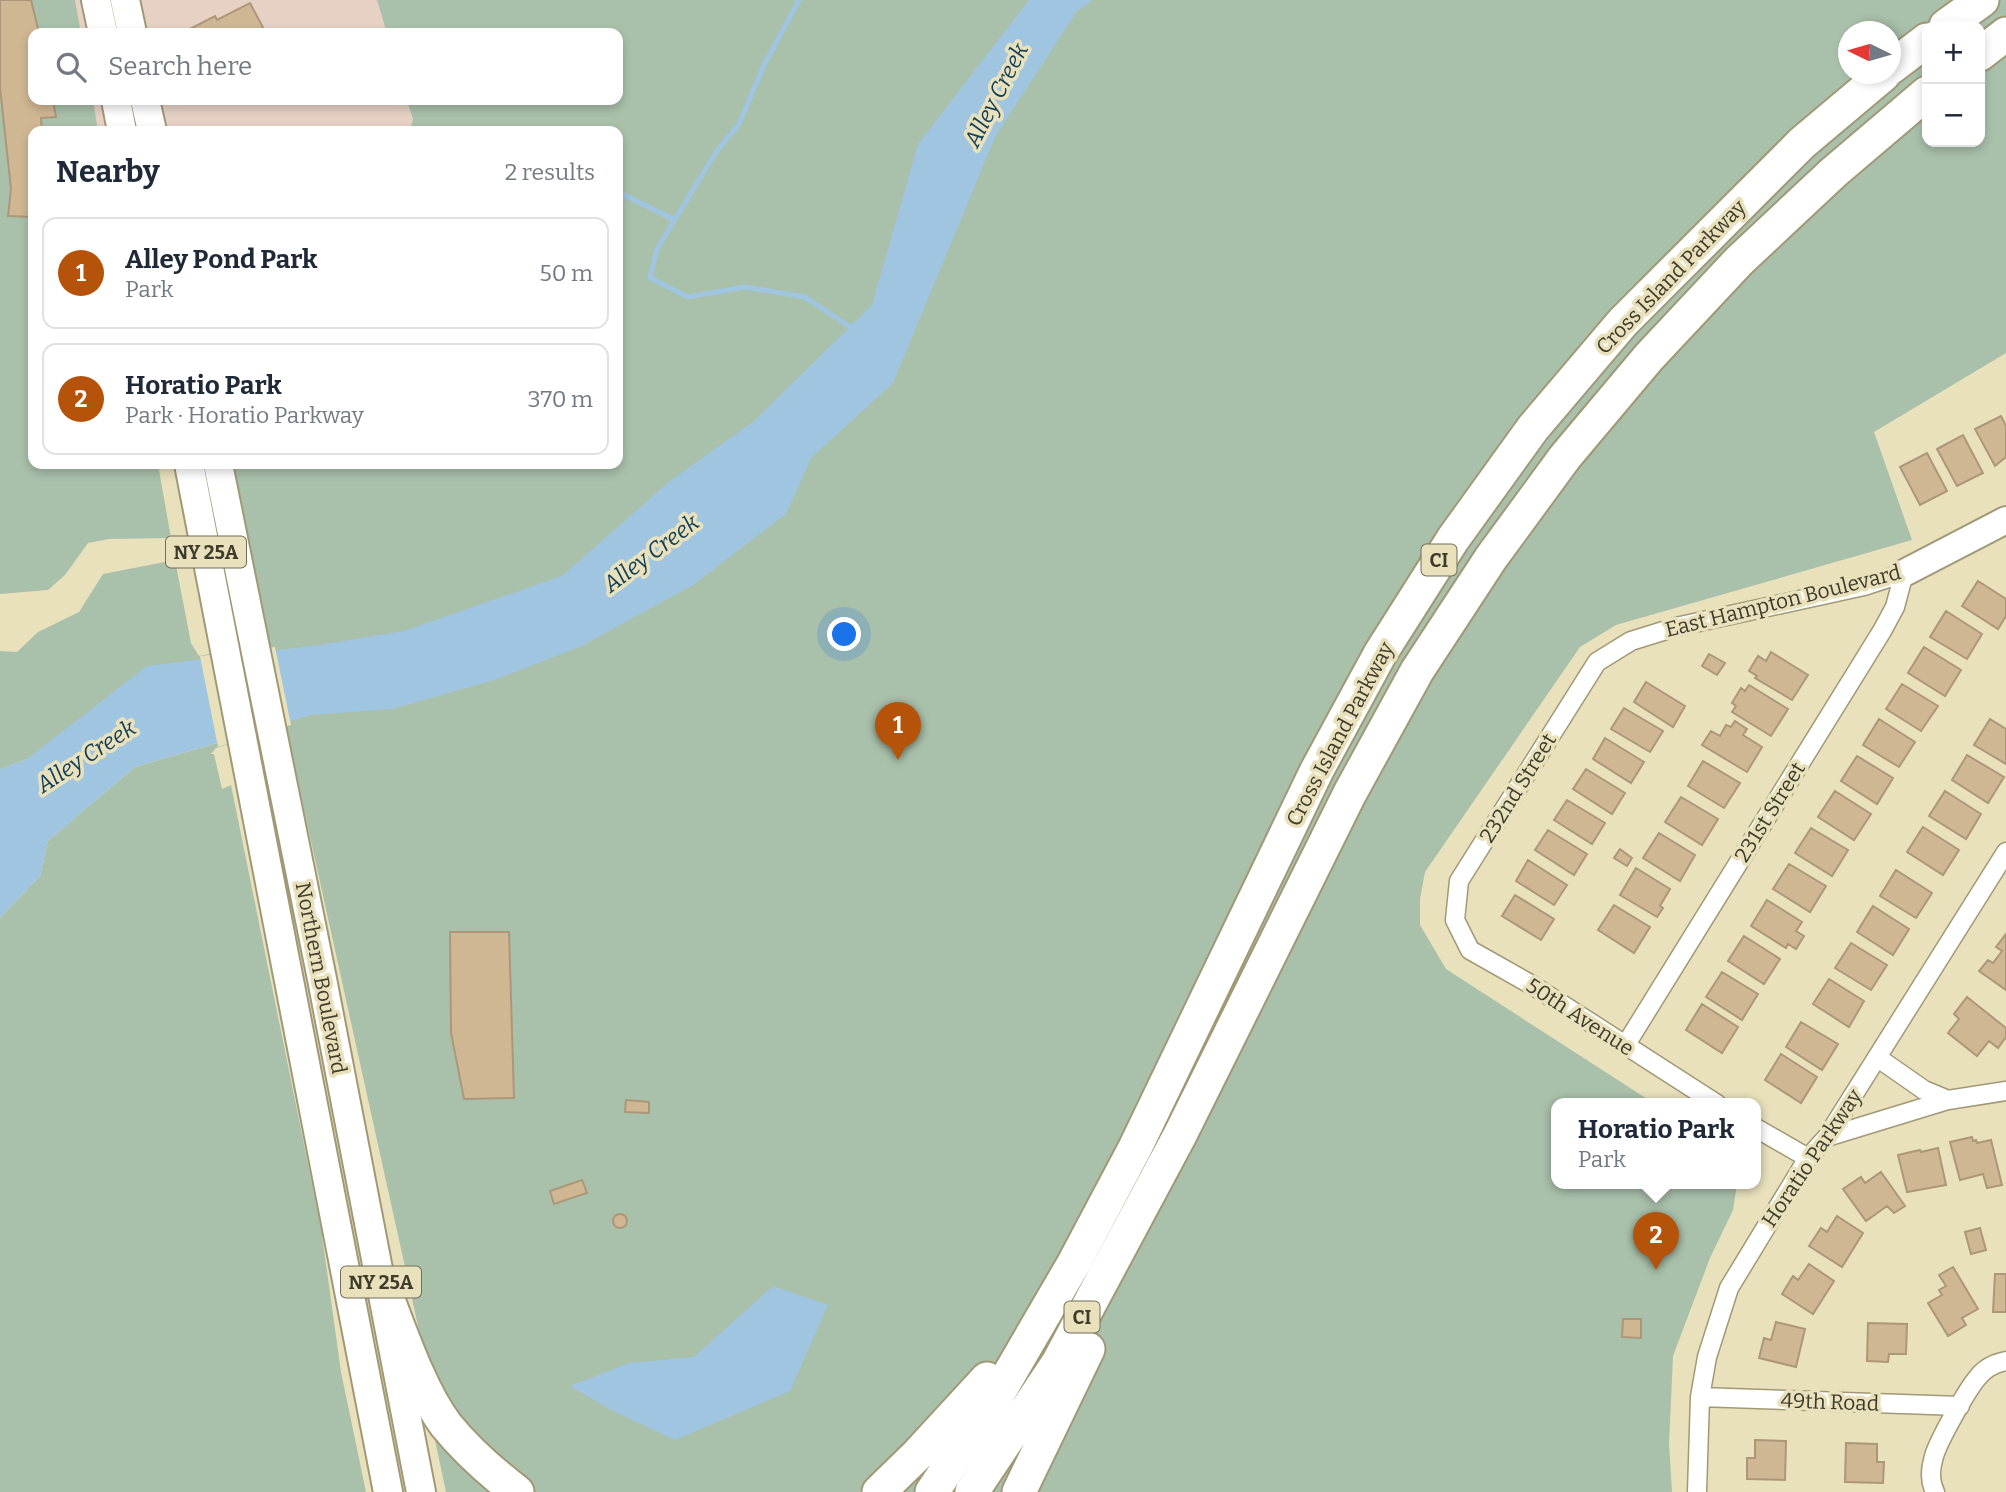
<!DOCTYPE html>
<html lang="en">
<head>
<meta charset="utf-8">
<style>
  :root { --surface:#fff; --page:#f6f6f7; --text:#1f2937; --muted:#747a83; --line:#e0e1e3; --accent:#b45309 }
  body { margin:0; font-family:Bitter,serif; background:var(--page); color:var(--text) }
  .controls { position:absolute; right:21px; top:21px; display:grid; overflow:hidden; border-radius:14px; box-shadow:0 4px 10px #0003 }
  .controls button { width:63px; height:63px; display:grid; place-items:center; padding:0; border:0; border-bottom:2px solid var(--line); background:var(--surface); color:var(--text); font:35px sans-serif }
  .compass { position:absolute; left:1838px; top:21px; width:63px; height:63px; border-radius:50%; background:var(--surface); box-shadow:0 4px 10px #0003; rotate:275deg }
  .you { position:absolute; left:845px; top:635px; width:24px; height:24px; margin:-18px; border:5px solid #fff; border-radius:50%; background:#1a73e8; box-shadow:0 0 0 10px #1a73e833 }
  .badge { display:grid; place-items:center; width:46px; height:46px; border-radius:50%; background:var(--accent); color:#fff; font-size:23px; font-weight:700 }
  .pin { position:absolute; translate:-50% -58px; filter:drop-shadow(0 2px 4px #0008) }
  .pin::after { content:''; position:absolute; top:37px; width:24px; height:21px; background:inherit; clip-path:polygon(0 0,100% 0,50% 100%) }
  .popup { position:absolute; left:1551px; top:1098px; width:210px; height:91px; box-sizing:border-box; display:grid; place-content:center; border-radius:14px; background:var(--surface); filter:drop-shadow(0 2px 5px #0005); font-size:23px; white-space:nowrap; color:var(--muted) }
  .popup b { font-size:26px; color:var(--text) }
  .popup::after { content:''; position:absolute; left:50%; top:100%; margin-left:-14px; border:14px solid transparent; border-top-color:var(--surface) }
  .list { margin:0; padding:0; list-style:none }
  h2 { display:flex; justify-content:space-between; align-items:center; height:91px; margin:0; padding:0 28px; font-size:30px }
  h2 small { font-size:23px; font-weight:400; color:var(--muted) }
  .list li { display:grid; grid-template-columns:46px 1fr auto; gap:21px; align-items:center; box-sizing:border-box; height:112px; margin:0 14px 14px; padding:0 14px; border:2px solid var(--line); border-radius:14px }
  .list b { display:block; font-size:26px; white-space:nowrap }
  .list p { margin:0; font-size:23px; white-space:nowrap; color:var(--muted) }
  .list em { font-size:23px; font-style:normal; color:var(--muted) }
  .icon { flex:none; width:38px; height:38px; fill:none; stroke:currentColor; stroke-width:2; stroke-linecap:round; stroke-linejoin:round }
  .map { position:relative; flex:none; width:2006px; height:1492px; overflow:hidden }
  .search { position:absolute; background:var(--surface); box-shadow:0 4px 10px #0003; left:28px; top:28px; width:595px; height:77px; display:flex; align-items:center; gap:18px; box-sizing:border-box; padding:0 24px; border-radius:14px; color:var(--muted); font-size:26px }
  .panel { position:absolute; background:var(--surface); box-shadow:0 4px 10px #0003; left:28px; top:126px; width:595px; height:343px; border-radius:14px }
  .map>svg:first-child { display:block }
</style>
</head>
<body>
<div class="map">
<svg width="2006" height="1492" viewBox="0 0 2006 1492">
  <rect width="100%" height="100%" fill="#e9e1bc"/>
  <path fill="#e7d1c5" d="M75 0H377L393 33H81Z
    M93 100H422L413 131H98Z"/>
  <path fill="#a9c0ab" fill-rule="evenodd" d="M0 0H75L81 33H33V100H93L98 131H33V464H158L171 538 109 539 88 543 65 575 48 590 0 594Z
    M377 0H2006V353L1874 432 1912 540 1616 625 1580 647 1425 872 1420 899V925L1446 969 1655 1104H1556V1184H1737L1733 1210 1710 1258 1673 1356 1669 1444 1672 1492H446L432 1426 443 1439 286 728 216 748 211 754H214L222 789 231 785 321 1228 341 1372 366 1492H0V918L40 876 48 841 135 767 285 723 27 759 0 769V651L17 652 38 632 79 612 103 574 175 560 191 643 199 656 267 642 228 464H618V131H410L413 119 407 100H618V33H387ZM1927 26H1980V142H1927ZM1848 32H1890V74H1848Z"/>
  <path fill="#9fc5e1" d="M1029 0H1093L1077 11 996 135 893 383 811 458 786 514 693 585 580 647 491 681 392 709 311 715 135 767 48 841 40 876 0 918V769L27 759 147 666 320 645 404 631 562 576 670 481 754 421 872 305 918 144Z
    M773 1286 828 1305 790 1391 675 1440 611 1410 570 1386 629 1363 694 1357Z"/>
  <path fill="#e9e1bc" d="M275 647 291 725 218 747 200 656Z"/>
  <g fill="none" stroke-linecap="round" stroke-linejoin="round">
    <path stroke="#9fc5e1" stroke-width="5" d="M799 0 764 65 739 124 716 152 657 249 650 278 688 297 745 287 805 297 855 330
      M618 192 675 220"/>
  </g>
  <path fill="#d0b793" stroke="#ac9778" stroke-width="2" d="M0 0H31L39 33H33V100H53L56 117 41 118 42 131H33L31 137 33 217 8 216 11 189 0 87Z
    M250 3 266 33H187L186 31 215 16 217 20Z
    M2001 416 2006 426V457L1995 466 1975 429Z
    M1963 435 1983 473 1957 486 1937 449Z
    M1927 453 1947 491 1920 505 1900 467Z
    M1978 581 2006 599V616L1998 629 1962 606Z
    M1946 611 1982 634 1967 659 1930 637Z
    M1924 647 1961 670 1945 696 1908 673Z
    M1771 652 1808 675 1792 700 1755 678 1757 676 1749 671 1758 656 1766 661Z
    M1709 654 1725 663 1717 675 1702 666Z
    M1646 682 1685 706 1673 727 1634 702Z
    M1902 684 1938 706 1921 731 1886 709Z
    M1749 685 1788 709 1771 736 1732 712 1736 706 1732 703 1741 688 1745 691Z
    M1624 708 1663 731 1650 752 1611 729Z
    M1879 719 1915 742 1899 767 1863 745Z
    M1990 719 2006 729V764L1974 745Z
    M1735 721 1747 729 1743 735 1762 747 1747 772 1702 745 1711 731 1720 736 1726 725 1731 727Z
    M1605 738 1644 762 1631 783 1593 759Z
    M1967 755 2004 777 1988 803 1952 780Z
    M1857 756 1893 778 1877 804 1841 781Z
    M1703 761 1740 783 1724 808 1688 786Z
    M1586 769 1625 793 1612 814 1573 789Z
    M1835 791 1871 814 1854 840 1818 817Z
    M1945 791 1981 814 1966 839 1929 816Z
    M1681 797 1718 819 1702 845 1665 822Z
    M1567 800 1605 823 1592 844 1554 820Z
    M1923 827 1959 850 1943 875 1907 852Z
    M1811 828 1848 850 1832 876 1795 853Z
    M1548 830 1587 854 1574 875 1535 850Z
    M1659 833 1695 855 1680 881 1643 858Z
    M1620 849 1632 858 1627 866 1614 858Z
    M1528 860 1567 885 1554 905 1516 881Z
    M1789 864 1826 886 1810 912 1773 889Z
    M1636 868 1670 889 1660 906 1663 908 1657 917 1620 895Z
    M1896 870 1932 893 1916 918 1880 896Z
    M1515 895 1554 919 1541 940 1502 916Z
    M1767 900 1802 922 1796 931 1804 936 1796 949 1788 944 1786 948 1751 926Z
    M1614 905 1650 927 1634 953 1598 930Z
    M1873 906 1909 929 1893 955 1857 932Z
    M450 932H509L514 1098 464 1099 451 1033Z
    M2006 934V990L1979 971 1988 960 1993 963 2002 951 1996 947Z
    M1744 936 1780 959 1764 984 1728 961Z
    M1851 943 1887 965 1871 990 1835 968Z
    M1722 972 1758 994 1742 1020 1706 997Z
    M1829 979 1864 1001 1849 1027 1813 1004Z
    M1967 997 2006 1028V1037L1998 1048 1989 1041 1977 1056 1948 1033 1959 1019 1954 1014Z
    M1702 1004 1738 1027 1722 1053 1686 1030Z
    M1801 1022 1838 1044 1822 1070 1786 1047Z
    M1781 1054 1817 1077 1801 1103 1765 1080Z
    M626 1100 649 1102V1113L625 1112Z
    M1972 1137 1973 1141 1976 1140 1977 1143 1991 1140 2002 1185 1987 1188 1983 1174 1960 1180 1950 1142Z
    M1938 1148 1946 1185 1907 1192 1898 1155 1920 1150 1921 1152Z
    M1881 1172 1905 1206 1894 1213 1887 1206 1866 1221 1843 1189 1861 1177 1865 1183Z
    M582 1180 587 1193 554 1204 550 1191Z
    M613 1221a7 7 0 1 1 14 0a7 7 0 1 1-14 0Z
    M1837 1216 1863 1233 1842 1267 1809 1246 1821 1228 1827 1232Z
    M1980 1228 1986 1250 1971 1254 1965 1232Z
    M1809 1264 1834 1281 1813 1314 1782 1294 1793 1276 1798 1280Z
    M1953 1267 1978 1309 1962 1318 1966 1325 1948 1336 1928 1303 1942 1295 1939 1290 1946 1286 1939 1275Z
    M1995 1274H2006V1312H1993Z
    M1623 1319H1641V1338L1622 1337Z
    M1776 1322 1805 1329 1796 1367 1759 1358 1764 1338 1771 1340Z
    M1868 1323 1907 1324 1906 1354H1889L1888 1362 1867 1361Z
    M1755 1440 1786 1441 1785 1480 1747 1479V1458H1755Z
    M1846 1443 1877 1444V1462H1884L1883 1483 1845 1482Z"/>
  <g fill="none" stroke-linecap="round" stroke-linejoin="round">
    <g stroke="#a19976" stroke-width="21">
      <path id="street" d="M1625 1046 1882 631 1895 607 1904 573
        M1878 1058 1924 1090 1948 1100
        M1717 1104 1532 985 1470 950 1455 920 1459 881 1597 662 1631 641 1676 627 1864 586 1904 573
        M1756 1128 1808 1158
        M1827 1137 1948 1100 2006 1091
        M1700 1397 1960 1406
        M1697 1492 1700 1397 1707 1357 1729 1288 1808 1158 1827 1137 2006 852
        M1935 1492C1930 1482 1930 1471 1933 1460 1936 1444 1967 1390 1978 1377 1985 1368 1995 1363 2006 1361"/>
    </g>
    <g stroke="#a19976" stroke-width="30">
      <path id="secondary" d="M1904 573 2006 520"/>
    </g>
    <g stroke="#a19976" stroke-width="32">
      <path id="primary" d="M96 0 103 33
        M125 0 132 33
        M116 100 122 131
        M145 100 152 131
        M189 464 388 1492
        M218 464 322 979 421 1492"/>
    </g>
    <g stroke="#a19976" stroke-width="37">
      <path id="highway" d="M1946 26 1982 0
        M1980 54 2006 34
        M1890 68 1927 40
        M379 1277C397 1321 418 1388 446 1425 467 1451 491 1472 517 1492
        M879 1492 918 1454 987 1379
        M932 1492 996 1397 1074 1263 1135 1148 1317 770 1380 654 1453 539 1533 428 1623 322 1802 143 1884 74
        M972 1492 1058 1363 1180 1135 1350 793 1417 671 1491 558 1565 457 1649 357 1739 261 1834 172 1927 93
        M1019 1492 1088 1349"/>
    </g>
    <use href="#street" stroke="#fff" stroke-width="18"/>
    <use href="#secondary" stroke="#fff" stroke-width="26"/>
    <use href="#primary" stroke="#fff" stroke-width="28"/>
    <use href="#highway" stroke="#fff" stroke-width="33"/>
  </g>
  <g text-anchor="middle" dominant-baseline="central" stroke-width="7" stroke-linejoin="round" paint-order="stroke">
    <g fill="#e9e1bc" stroke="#716d57" stroke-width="2">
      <rect x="166" y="536.5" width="80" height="31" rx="5"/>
      <rect x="1421.5" y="544.5" width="35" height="31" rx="5"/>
      <rect x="341" y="1266.5" width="80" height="31" rx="5"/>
      <rect x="1064.5" y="1301.5" width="35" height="31" rx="5"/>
    </g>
    <g font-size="19" font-weight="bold" fill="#3e3b2c">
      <text x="206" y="552">NY 25A</text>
      <text x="1439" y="560">CI</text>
      <text x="381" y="1282">NY 25A</text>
      <text x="1082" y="1317">CI</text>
    </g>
    <g font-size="21" fill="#3e3b2c" stroke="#e9e1bc">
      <text transform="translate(1671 277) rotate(-46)">Cross Island Parkway</text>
      <text transform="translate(1783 601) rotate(-14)">East Hampton Boulevard</text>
      <text transform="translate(1340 734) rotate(-62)">Cross Island Parkway</text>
      <text transform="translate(1518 788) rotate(-58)">232nd Street</text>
      <text transform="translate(1770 812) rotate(-58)">231st Street</text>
      <text transform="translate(321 978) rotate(79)">Northern Boulevard</text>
      <text transform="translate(1580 1017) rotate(33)">50th Avenue</text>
      <text transform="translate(1812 1158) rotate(-56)">Horatio Parkway</text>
      <text transform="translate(1830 1402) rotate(2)">49th Road</text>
    </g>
    <g font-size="23" font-style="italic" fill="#103e5a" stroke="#e9e1bc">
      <text transform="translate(996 95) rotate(-63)">Alley Creek</text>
      <text transform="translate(651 553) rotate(-37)">Alley Creek</text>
      <text transform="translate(86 756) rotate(-33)">Alley Creek</text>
    </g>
  </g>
</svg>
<div class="controls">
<button>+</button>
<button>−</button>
</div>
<svg class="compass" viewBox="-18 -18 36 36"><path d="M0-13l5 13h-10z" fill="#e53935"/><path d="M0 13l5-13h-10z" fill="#747a83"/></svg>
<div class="you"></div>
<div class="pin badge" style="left:898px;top:760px">1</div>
<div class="pin badge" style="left:1656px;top:1270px">2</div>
<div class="popup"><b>Horatio Park</b>Park</div>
<div class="search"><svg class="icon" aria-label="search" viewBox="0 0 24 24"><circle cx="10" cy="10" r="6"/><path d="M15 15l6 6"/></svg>Search here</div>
<section class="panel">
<h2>Nearby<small>2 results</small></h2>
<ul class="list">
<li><span class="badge">1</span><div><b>Alley Pond Park</b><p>Park</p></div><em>50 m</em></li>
<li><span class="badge">2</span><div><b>Horatio Park</b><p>Park · Horatio Parkway</p></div><em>370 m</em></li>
</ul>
</section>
</div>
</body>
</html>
